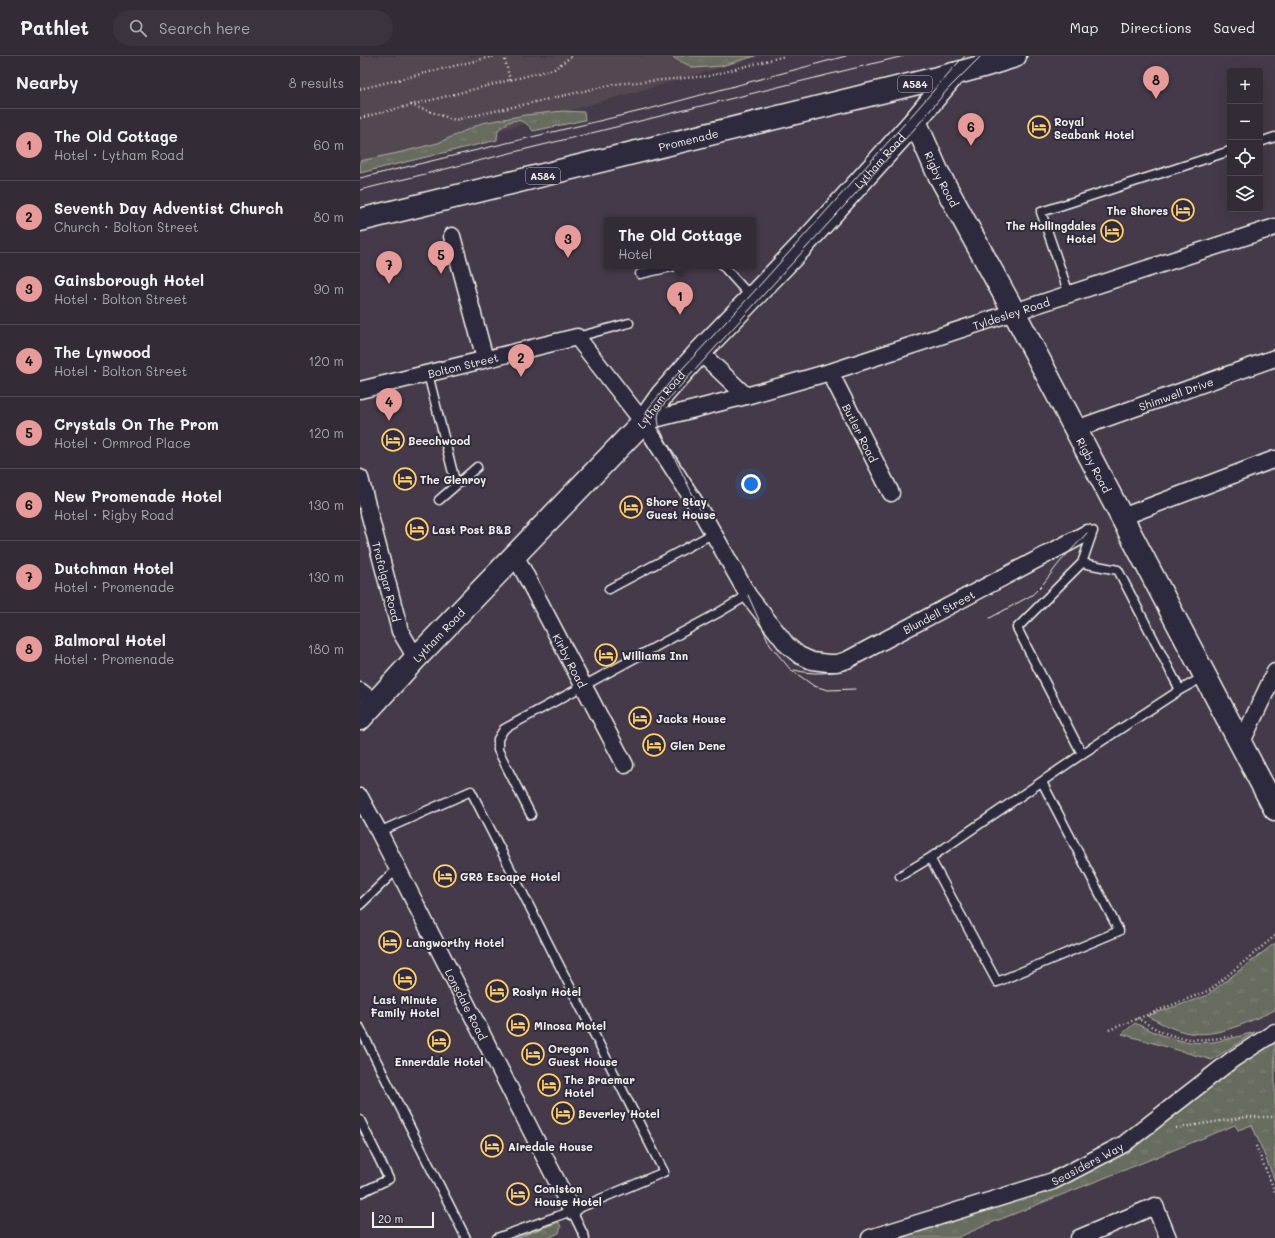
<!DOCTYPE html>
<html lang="en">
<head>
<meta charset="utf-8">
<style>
  :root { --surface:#332c37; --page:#3b343f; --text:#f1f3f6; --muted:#a9a7ad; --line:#4e4852; --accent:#e69b98 }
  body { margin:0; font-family:Mali,sans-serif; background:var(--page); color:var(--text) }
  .controls { position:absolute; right:12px; top:12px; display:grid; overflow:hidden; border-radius:4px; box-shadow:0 4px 16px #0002 }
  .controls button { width:36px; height:36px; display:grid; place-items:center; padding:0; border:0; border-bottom:1px solid var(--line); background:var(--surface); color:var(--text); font:20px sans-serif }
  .scale { position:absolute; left:12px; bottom:10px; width:62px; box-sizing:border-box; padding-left:4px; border:2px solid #f4f1e8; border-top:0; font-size:11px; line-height:14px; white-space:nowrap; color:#f4f1e8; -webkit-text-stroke:3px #2f2a3d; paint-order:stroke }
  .you { position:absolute; left:391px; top:428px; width:14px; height:14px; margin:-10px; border:3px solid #fff; border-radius:50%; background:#1a73e8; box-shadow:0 0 0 6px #1a73e833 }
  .badge { display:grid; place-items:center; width:26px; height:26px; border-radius:50%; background:var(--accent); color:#111; font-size:13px; font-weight:700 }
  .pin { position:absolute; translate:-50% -33px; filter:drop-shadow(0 1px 2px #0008) }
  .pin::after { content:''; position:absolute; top:21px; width:14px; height:12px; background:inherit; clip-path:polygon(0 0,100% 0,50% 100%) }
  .popup { position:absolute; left:244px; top:161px; width:152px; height:52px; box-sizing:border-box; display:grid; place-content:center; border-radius:4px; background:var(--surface); filter:drop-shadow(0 1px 3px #0005); font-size:13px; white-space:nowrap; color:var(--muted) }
  .popup b { font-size:15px; color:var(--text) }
  .popup::after { content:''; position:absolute; left:50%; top:100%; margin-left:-8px; border:8px solid transparent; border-top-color:var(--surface) }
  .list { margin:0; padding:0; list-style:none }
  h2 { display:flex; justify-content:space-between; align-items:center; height:52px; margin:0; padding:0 16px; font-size:17px }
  h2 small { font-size:13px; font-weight:400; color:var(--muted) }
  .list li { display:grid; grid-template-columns:26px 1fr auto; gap:12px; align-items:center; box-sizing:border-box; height:72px; padding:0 16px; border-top:1px solid var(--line) }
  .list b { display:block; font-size:15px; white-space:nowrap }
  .list p { margin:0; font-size:13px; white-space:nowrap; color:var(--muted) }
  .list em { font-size:13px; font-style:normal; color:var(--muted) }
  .icon { flex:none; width:22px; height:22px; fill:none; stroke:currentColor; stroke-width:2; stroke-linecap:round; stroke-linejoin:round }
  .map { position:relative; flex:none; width:915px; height:1182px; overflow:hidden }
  header { display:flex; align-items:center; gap:24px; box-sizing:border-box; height:56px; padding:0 20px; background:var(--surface); border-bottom:1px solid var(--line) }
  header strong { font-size:19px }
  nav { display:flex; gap:22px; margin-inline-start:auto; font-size:14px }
  .search { width:280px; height:36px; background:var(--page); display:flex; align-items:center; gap:10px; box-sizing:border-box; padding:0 14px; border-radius:22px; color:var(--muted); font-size:15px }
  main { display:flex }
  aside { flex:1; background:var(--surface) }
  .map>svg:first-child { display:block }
</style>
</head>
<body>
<header>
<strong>Pathlet</strong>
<div class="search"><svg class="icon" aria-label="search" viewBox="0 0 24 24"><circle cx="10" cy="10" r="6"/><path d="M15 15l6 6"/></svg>Search here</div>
<nav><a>Map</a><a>Directions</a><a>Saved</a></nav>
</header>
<main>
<aside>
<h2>Nearby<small>8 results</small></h2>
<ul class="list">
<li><span class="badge">1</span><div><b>The Old Cottage</b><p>Hotel · Lytham Road</p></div><em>60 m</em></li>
<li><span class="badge">2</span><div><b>Seventh Day Adventist Church</b><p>Church · Bolton Street</p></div><em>80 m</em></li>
<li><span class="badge">3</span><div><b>Gainsborough Hotel</b><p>Hotel · Bolton Street</p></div><em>90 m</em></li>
<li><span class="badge">4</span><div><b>The Lynwood</b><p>Hotel · Bolton Street</p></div><em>120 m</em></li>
<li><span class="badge">5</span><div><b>Crystals On The Prom</b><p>Hotel · Ormrod Place</p></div><em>120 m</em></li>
<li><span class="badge">6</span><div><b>New Promenade Hotel</b><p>Hotel · Rigby Road</p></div><em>130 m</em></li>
<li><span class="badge">7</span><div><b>Dutchman Hotel</b><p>Hotel · Promenade</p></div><em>130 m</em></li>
<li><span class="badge">8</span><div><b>Balmoral Hotel</b><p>Hotel · Promenade</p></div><em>180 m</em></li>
</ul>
</aside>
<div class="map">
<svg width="915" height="1182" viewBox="0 0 915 1182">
  <defs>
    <pattern id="grass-tufts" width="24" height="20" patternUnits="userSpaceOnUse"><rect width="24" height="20" fill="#676c5e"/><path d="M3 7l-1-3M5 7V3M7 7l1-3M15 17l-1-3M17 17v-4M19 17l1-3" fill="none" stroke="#7d8175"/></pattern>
  </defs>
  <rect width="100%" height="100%" fill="#443a49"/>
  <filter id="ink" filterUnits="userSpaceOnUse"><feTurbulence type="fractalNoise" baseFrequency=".025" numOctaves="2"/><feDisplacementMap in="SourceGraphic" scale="8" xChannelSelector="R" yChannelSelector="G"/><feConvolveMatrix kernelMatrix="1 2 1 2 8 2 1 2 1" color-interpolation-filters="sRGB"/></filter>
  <g filter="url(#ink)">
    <path fill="#534651" d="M0 0H402L152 71 0 109Z"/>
    <path fill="url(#grass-tufts)" stroke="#aeaea3" d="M313 0H395L361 10 334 12 314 2Z
      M203 55 224 56 225 64 173 75C161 59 151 63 138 74L137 84 0 117V105L42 96 78 87 122 67 165 59Z
      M915 887V954C886 967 850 986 818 974 807 971 797 965 787 960L846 940Z
      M775 967C802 980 827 991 859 985 871 983 883 979 895 976L852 1004 762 978Z
      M915 978V1125L892 1069 878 1074 875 1069 772 1111 631 1167 597 1182H530L728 1108Z
      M199 1166 201 1171 199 1177 188 1182H156Z"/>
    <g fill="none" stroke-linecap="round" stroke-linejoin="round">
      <g stroke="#f4f1e8" stroke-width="11">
        <path id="lane" d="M900 86 915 81
          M363 210 392 242
          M280 218 316 210
          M709 238 681 156 870 95
          M217 281 269 267
          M68 318 96 429
          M79 444 117 411
          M733 475 722 507 657 572 722 698 820 634 845 620
          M722 507 758 514 820 634
          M249 533 354 477
          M171 759 138 694V683L144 673 358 557 388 539
          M19 776 111 735 304 1116 212 1155 137 1182
          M570 802 637 926 759 875 682 726
          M540 820 570 802 722 698
          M0 849 37 813
          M0 972 106 1182
          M0 1064 29 1123 0 1137
          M212 1155 225 1182"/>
      </g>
      <g stroke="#f4f1e8" stroke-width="19">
        <g id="street">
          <path d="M92 180 125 303"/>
          <path d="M340 296 386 340"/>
          <path id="s1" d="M470 316 531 437"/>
          <path id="s2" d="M0 334 217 281 283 366 343 459 388 539 427 589 439 599 452 605 468 607H477L487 604 727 477"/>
          <path id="s3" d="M283 366 386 340 470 316 915 171"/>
          <path id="s4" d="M716 373 915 302"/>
          <path id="s5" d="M0 422 40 575 56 602"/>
          <path d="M762 461 915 403"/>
          <path id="s6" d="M155 499 265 709"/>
          <path d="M0 635 14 646"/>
          <path d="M881 688 915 616"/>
          <path id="s7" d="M0 741 19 776 212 1155"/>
          <path id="s8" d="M510 1182 693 1125 764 1088 873 1003 915 976"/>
          <path d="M719 1182 795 1150 808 1182"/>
        </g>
      </g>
      <g stroke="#f4f1e8" stroke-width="25">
        <g id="secondary">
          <path id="s9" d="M555 65 577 115 654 256 915 753"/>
          <path id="s10" d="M0 663 56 602 283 366 302 339 340 296 444 188 555 65 594 18"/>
        </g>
      </g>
      <g stroke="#f4f1e8" stroke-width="25">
        <g id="primary">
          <path id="s11" d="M0 164 594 18 623 10 655 0"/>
        </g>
      </g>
      <path stroke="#f4f1e8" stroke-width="2.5" stroke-dasharray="1 3" stroke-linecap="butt" d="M144 0 150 24
        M463 0H467
        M0 33 135 0
        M51 49 95 64 255 28 349 20 425 0
        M0 62 194 13 212 0
        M777 962C786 967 795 973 805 977 828 986 849 984 873 980
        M749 974 850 934 915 880
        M816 1072 887 1061H915
        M896 1090 915 1136"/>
      <use href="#lane" stroke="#2f2a3d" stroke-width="8"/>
      <use href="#street" stroke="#2f2a3d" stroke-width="16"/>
      <use href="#secondary" stroke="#2f2a3d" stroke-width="22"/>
      <use href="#primary" stroke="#2f2a3d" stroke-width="22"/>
      <path stroke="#f4f1e8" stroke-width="1" d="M0 122 289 53 486 0
        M0 134 544 0
        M283 366 288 353 310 326 390 240 546 66 594 11 605 0
        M343 459 300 373C297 361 297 358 304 348L557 70 588 33 621 0
        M388 539 410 589 430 613 454 630 468 634 495 633
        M630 562 672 539 683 528 700 506 727 477
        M434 614C455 619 466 617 487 614"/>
    </g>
  </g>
  <defs>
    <g id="hotel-ring" transform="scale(1.15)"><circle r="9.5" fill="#2f2a3d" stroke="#ffd166" stroke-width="1.5"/><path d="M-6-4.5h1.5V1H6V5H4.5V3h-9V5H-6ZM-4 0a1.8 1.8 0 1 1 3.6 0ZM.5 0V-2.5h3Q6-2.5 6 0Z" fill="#ffd166"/></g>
  </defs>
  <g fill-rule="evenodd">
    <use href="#hotel-ring" x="679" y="71"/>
    <use href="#hotel-ring" x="823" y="154"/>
    <use href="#hotel-ring" x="752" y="175"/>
    <use href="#hotel-ring" x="33" y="384"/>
    <use href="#hotel-ring" x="45" y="423"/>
    <use href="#hotel-ring" x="271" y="451"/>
    <use href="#hotel-ring" x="57" y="473"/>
    <use href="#hotel-ring" x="246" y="599"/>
    <use href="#hotel-ring" x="280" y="662"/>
    <use href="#hotel-ring" x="294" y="689"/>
    <use href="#hotel-ring" x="85" y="820"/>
    <use href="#hotel-ring" x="30" y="886"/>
    <use href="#hotel-ring" x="45" y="923"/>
    <use href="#hotel-ring" x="137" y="935"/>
    <use href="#hotel-ring" x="158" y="969"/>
    <use href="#hotel-ring" x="79" y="985"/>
    <use href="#hotel-ring" x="173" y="998"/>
    <use href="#hotel-ring" x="189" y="1029"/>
    <use href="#hotel-ring" x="203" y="1057"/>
    <use href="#hotel-ring" x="132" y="1090"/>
    <use href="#hotel-ring" x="158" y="1138"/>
  </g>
  <g text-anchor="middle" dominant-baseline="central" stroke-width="4" stroke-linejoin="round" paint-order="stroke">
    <g fill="#2f2a3d" stroke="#b9b5b5" stroke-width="1">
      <rect x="538" y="20" width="34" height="16" rx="3"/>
      <rect x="166" y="112" width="34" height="16" rx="3"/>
    </g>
    <g font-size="10" font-weight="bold" fill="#f4f1e8">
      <text x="555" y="28">A584</text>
      <text x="183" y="120">A584</text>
    </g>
    <g font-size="11" font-weight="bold" fill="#f4f1e8" stroke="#2f2a3d" text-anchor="start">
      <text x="694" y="65">Royal<tspan x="694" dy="13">Seabank Hotel</tspan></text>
      <text x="808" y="154" text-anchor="end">The Shores</text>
      <text x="736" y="169" text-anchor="end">The Hollingdales<tspan x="736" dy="13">Hotel</tspan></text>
      <text x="48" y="384">Beechwood</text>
      <text x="60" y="423">The Glenroy</text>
      <text x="286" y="445">Shore Stay<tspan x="286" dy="13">Guest House</tspan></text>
      <text x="72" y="473">Last Post B&amp;B</text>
      <text x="262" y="599">Williams Inn</text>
      <text x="296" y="662">Jacks House</text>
      <text x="310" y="689">Glen Dene</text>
      <text x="100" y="820">GR8 Escape Hotel</text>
      <text x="46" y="886">Langworthy Hotel</text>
      <text x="152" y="935">Roslyn Hotel</text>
      <text x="45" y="943" text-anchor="middle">Last Minute<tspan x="45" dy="13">Family Hotel</tspan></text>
      <text x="174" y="969">Minosa Motel</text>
      <text x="188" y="992">Oregon<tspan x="188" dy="13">Guest House</tspan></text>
      <text x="79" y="1005" text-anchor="middle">Ennerdale Hotel</text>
      <text x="204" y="1023">The Braemar<tspan x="204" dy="13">Hotel</tspan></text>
      <text x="218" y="1057">Beverley Hotel</text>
      <text x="148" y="1090">Airedale House</text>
      <text x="174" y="1132">Coniston<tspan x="174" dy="13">House Hotel</tspan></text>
    </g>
    <g font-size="11" fill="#f4f1e8" stroke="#2f2a3d">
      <text stroke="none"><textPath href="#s11" startOffset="338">Promenade</textPath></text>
      <text stroke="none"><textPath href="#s10" startOffset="763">Lytham Road</textPath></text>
      <text stroke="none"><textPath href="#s9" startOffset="64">Rigby Road</textPath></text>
      <text stroke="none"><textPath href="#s3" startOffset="384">Tyldesley Road</textPath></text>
      <text stroke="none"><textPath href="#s2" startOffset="106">Bolton Street</textPath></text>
      <text stroke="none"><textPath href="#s4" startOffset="106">Shimwell Drive</textPath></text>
      <text stroke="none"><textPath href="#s10" startOffset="439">Lytham Road</textPath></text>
      <text stroke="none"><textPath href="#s1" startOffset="68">Butler Road</textPath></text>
      <text stroke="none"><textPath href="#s9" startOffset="388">Rigby Road</textPath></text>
      <text stroke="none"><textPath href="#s5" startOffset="107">Trafalgar Road</textPath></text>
      <text stroke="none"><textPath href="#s2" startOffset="766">Blundell Street</textPath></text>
      <text stroke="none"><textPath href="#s10" startOffset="115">Lytham Road</textPath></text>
      <text stroke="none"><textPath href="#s6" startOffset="119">Kirby Road</textPath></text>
      <text stroke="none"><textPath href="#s7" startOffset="233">Lonsdale Road</textPath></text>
      <text stroke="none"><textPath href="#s8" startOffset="230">Seasiders Way</textPath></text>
    </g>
  </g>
</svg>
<div class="controls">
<button>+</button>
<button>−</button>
<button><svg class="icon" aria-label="locate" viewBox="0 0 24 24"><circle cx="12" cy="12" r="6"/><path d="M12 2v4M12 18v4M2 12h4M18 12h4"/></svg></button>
<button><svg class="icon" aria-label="layers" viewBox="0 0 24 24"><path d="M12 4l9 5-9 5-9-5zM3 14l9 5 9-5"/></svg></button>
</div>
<div class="scale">20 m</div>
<div class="you"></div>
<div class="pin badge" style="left:320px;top:259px">1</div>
<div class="popup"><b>The Old Cottage</b>Hotel</div>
<div class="pin badge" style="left:161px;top:321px">2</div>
<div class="pin badge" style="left:208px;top:202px">3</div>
<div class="pin badge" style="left:29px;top:365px">4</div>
<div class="pin badge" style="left:81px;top:218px">5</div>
<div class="pin badge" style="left:611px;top:90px">6</div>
<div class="pin badge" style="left:29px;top:228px">7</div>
<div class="pin badge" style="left:796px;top:43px">8</div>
</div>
</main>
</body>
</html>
